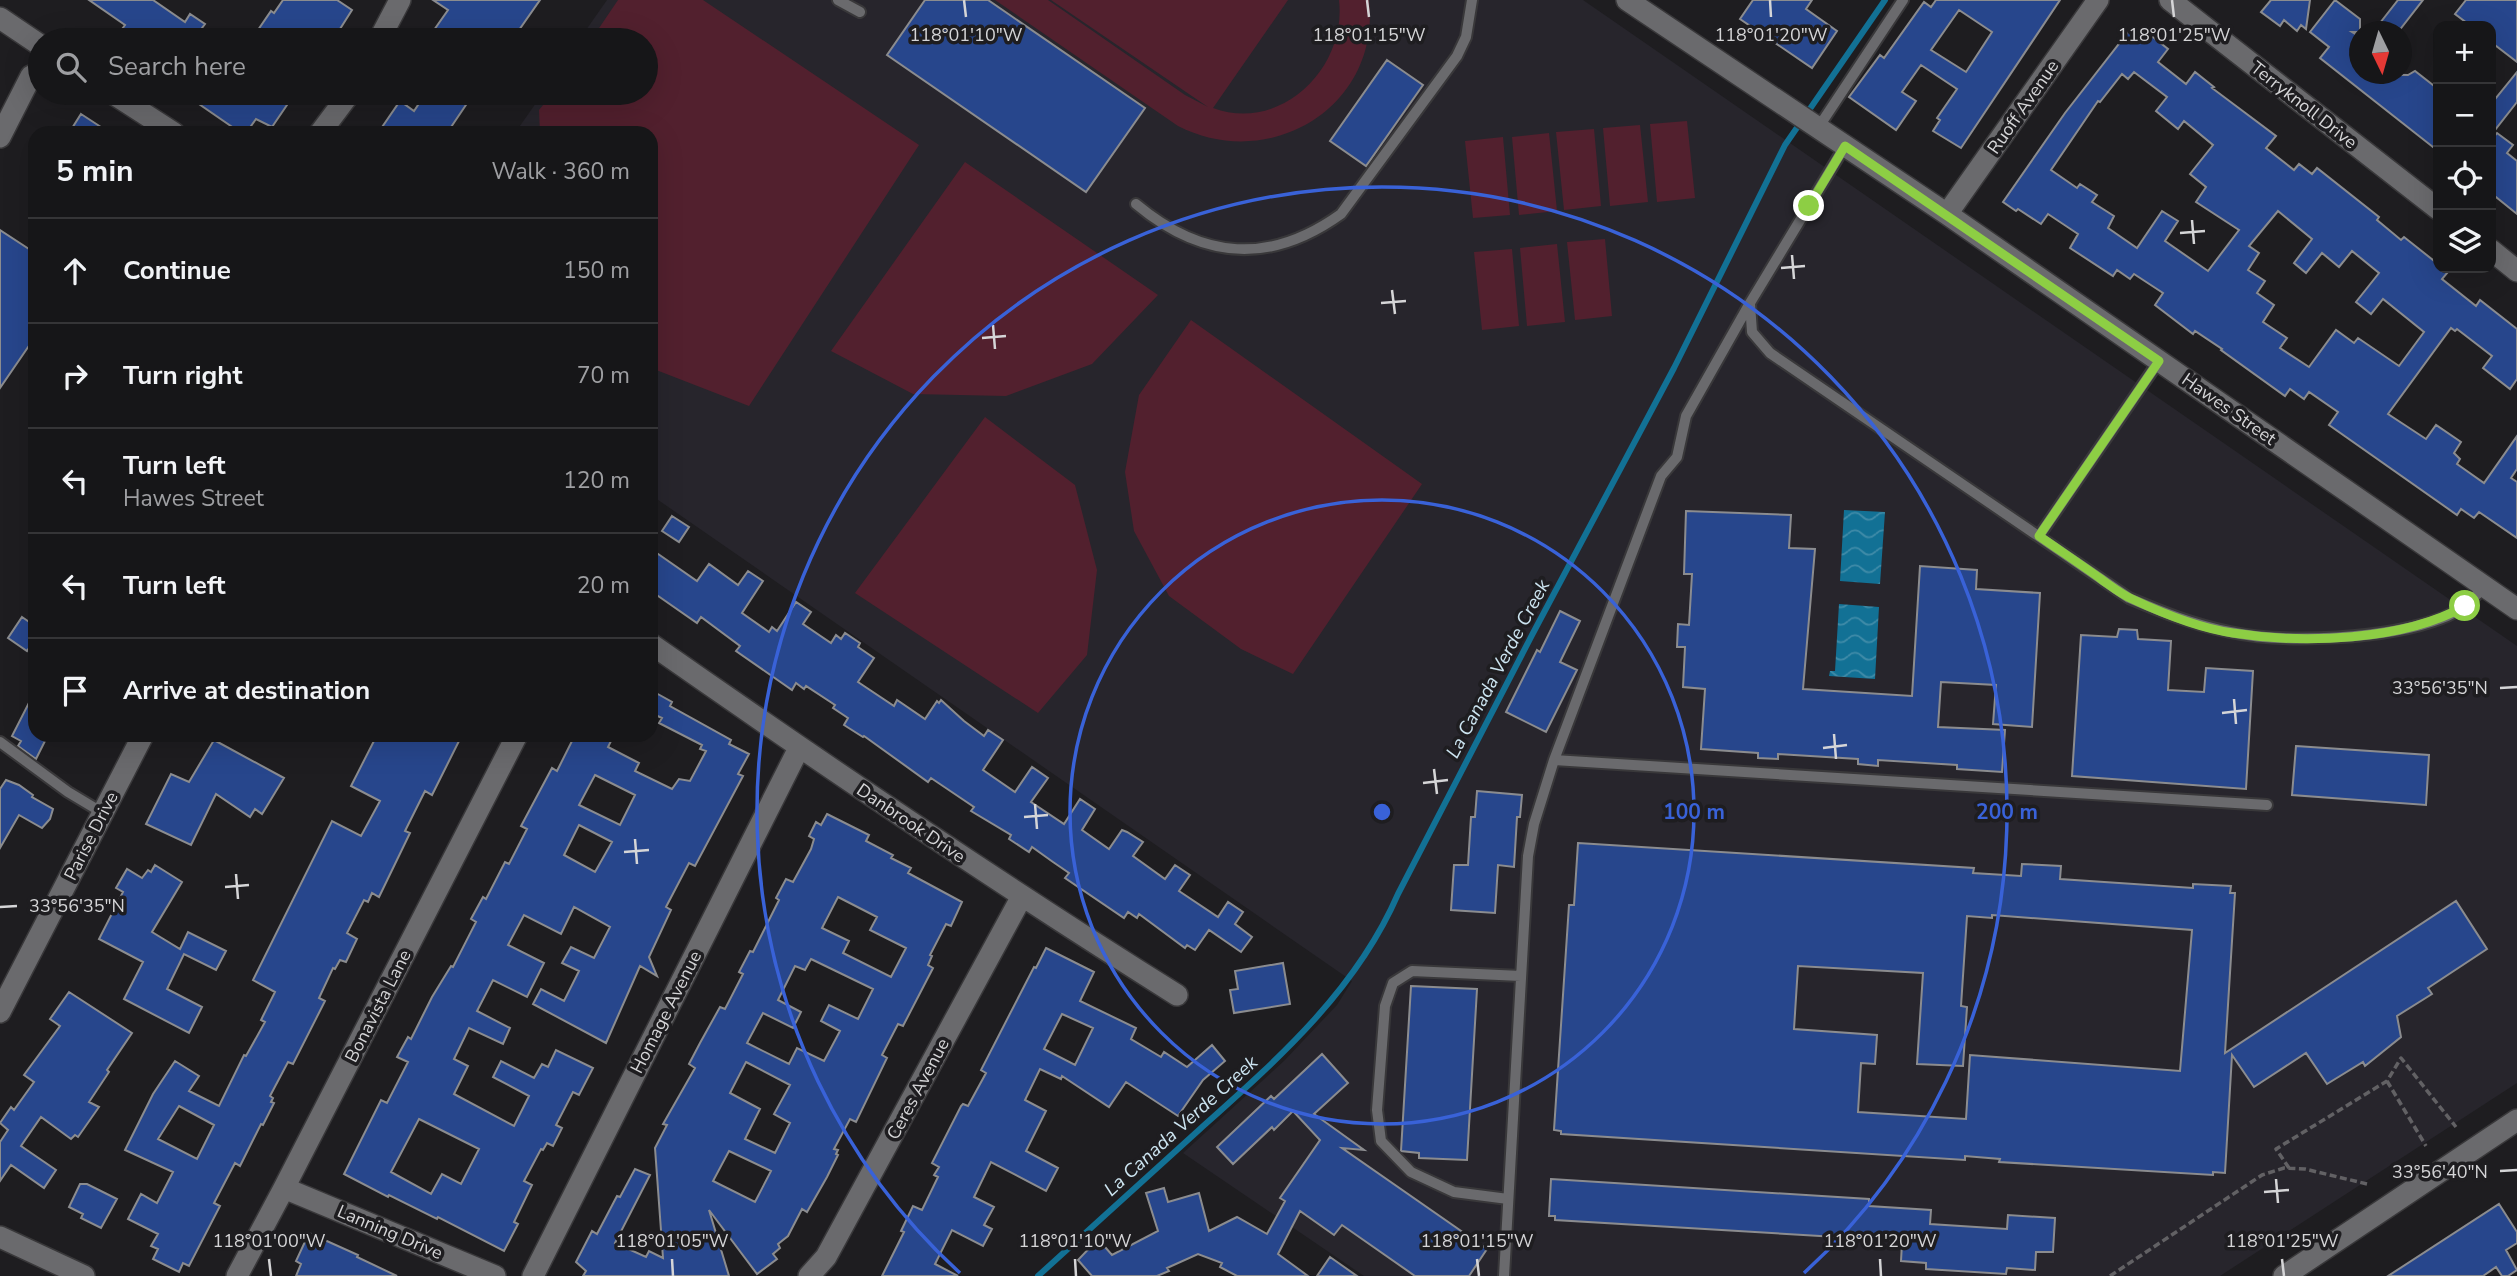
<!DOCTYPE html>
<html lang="en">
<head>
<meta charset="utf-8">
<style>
  :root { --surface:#161618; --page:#1f1f21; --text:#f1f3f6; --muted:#9e9fa2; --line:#353537 }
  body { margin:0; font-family:"Nunito Sans",sans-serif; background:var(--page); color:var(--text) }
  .controls { position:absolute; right:21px; top:21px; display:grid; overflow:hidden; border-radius:14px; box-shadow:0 7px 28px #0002 }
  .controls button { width:63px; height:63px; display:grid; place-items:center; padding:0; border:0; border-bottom:2px solid var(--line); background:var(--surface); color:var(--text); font:35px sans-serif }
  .compass { position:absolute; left:2349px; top:21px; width:63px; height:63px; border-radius:50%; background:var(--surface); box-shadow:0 7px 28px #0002; rotate:175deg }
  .stop { position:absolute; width:21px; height:21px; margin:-16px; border:5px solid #8dce44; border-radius:50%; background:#fff }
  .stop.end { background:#8dce44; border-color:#fff; box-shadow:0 2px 7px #0008 }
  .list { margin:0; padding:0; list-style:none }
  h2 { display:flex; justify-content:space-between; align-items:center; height:91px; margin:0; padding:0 28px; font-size:30px }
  h2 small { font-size:23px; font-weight:400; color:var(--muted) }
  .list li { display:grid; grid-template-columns:46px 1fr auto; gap:21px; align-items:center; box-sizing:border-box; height:105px; padding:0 28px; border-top:2px solid var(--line) }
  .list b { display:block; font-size:26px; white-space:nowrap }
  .list p { margin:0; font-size:23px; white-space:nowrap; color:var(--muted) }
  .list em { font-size:23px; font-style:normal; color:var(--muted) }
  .icon { flex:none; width:38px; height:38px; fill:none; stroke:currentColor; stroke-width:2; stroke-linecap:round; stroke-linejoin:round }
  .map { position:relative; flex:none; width:2517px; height:1276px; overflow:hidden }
  .search { position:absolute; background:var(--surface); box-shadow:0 7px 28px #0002; left:28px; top:28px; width:630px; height:77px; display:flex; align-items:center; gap:18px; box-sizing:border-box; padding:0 24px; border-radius:38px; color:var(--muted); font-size:26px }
  .panel { position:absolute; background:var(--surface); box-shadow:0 7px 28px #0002; left:28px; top:126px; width:630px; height:616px; border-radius:21px }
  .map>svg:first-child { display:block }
</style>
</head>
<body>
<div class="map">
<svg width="2517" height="1276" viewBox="0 0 2517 1276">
  <defs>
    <pattern id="water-waves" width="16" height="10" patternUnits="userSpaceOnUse" patternTransform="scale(1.75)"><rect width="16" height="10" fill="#127195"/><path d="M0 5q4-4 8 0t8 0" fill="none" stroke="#3f8ba8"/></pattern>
  </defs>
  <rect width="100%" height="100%" fill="#1e1d20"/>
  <path fill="#27252c" d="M607 0H1583L2517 646V1083L2220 1276H1364L1183 1153 1284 1061 1337 1005 1352 981 651 495V133H515L543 93H646V40H579Z"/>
  <path fill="#52202e" d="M618 0H703L919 145 749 406 651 368V133H540L539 110 553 93H646V40H591Z
    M995 0H1048L1185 95 1208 107 1051 0H1288L1213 108C1281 133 1347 68 1339 0H1369C1381 107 1270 173 1178 126Z
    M1687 121 1695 198 1657 202 1650 124Z
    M1640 125 1648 202 1610 206 1603 128Z
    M1594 129 1601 206 1564 210 1556 132Z
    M1549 133 1557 211 1519 215 1512 137Z
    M1503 137 1510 215 1473 218 1465 141Z
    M965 162 1158 295 1092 364 1006 396 913 394 831 351Z
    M1605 239 1612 316 1575 320 1567 242Z
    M1557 244 1565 322 1527 326 1520 248Z
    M1512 249 1519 326 1482 330 1474 252Z
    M1191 320 1422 484 1293 674 1241 649 1169 596 1134 531 1125 472 1139 395Z
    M985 417 1075 485 1097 570 1087 655 1038 713 855 593Z"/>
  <path fill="url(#water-waves)" d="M1844 510 1885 512 1880 584 1840 581Z
    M1839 604 1879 607 1875 679 1829 676 1830 671H1835Z"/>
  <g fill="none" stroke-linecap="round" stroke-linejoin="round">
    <path stroke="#127195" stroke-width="6" d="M1038 1276C1092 1227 1146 1178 1200 1129 1277 1060 1356 991 1398 894L1532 635 1674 368 1785 145 1885 0"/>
  </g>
  <path fill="#27468c" stroke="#8b8c8f" stroke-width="2" fill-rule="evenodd" d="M89 0H153L185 22 190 14 205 24 199 32 211 40H114L125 25Z
    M283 0H337L352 10 333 40H251L271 11 274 13Z
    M433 0H540L512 40H427L448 10Z
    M925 0H988L1145 108 1086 192 887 55Z
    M1753 0H1812L1806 9 1837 31 1812 68 1740 19Z
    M1936 0H2060L1961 148 1933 131 1940 120 1937 118 1957 89 1921 65 1902 92 1916 101 1896 130 1849 97 1880 55 1884 58 1924 2 1931 7ZM1959 10 1992 32 1966 72 1931 50Z
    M2271 0H2310L2306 29 2301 25 2297 31 2284 20 2280 26 2261 12Z
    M2335 0 2360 19V32H2352L2360 37V44L2353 52 2360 57V74L2408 75 2415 71 2438 89V151L2320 58 2329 47 2310 32Z
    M2398 0H2423L2398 32H2373Z
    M2466 0H2517V62L2491 42V26H2471L2455 14Z
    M2129 31 2144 42 2149 34 2168 49 2158 62 2186 84 2195 72 2214 87 2212 88 2276 136 2266 148 2294 170 2299 164 2312 174 2317 168 2379 217 2377 220 2401 240 2404 237 2438 264V268L2448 272 2442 279 2476 306 2480 300 2517 329V379L2510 389 2483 368 2492 356 2457 329 2455 331 2451 328 2388 414 2426 439 2436 425 2461 442 2454 453 2460 459 2457 464 2484 483 2517 436V469L2511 478 2517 482V538L2479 512 2474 518 2461 509 2457 515 2329 425 2338 412 2309 392 2304 399 2290 389 2285 396 2221 350 2222 349 2195 331 2193 334 2155 305 2163 293 2134 274 2130 279 2117 270 2113 276 2070 248 2078 234 2048 214 2041 224 2018 209 2016 211 2003 202 2065 113ZM2134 72 2167 97 2156 111 2178 129 2184 121 2213 145 2190 174 2206 187 2196 202 2239 230 2208 271 2165 241 2178 221 2162 211 2137 248 2108 228 2114 216 2092 202 2097 195 2080 184 2077 188 2051 170 2098 101 2100 102 2122 74 2128 79ZM2278 211 2312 239 2294 263 2306 273 2322 253 2339 267 2352 251 2379 273 2356 302 2371 314 2383 299 2424 332 2399 366 2358 338 2354 343 2336 330 2309 367 2280 348 2287 338 2263 322 2274 305 2257 293 2265 281 2248 270 2259 253 2249 246Z
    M1387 60 1423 85 1366 166 1330 141Z
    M2517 72V102L2491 135V104Z
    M183 93H276L289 102 272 127 256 119 246 133H241Z
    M426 93H474L447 133H378L400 101 414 111Z
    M81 114 110 133H69Z
    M2497 133 2513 145 2507 153 2517 161V214L2491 193V140Z
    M0 230 35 253V337L0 388Z
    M1686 511 1791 515 1789 548 1815 549 1803 689 1912 696 1920 566 1977 570 1976 589 2040 593 2032 727 1993 724 1996 685 1941 682 1938 727 2005 730 2002 772 1957 769V765L1878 760V766L1858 764V759L1778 754V759L1758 758V753L1701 749 1705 689 1683 687 1685 647H1677L1678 624 1689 625 1692 574H1684Z
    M672 516 689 527 679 542 662 531Z
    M651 549 697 581 709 564 738 585 748 571 763 581 742 613 769 632 772 627 777 631 796 602 811 612 803 624 831 643 836 635 841 639 845 633 860 643 858 647 874 658 858 682 894 706 897 700 925 719 937 701 939 703 941 700 964 721 984 736 988 730 1003 740 983 770 1015 792 1032 767 1048 778 1031 802 1064 824 1080 799 1095 809 1082 830 1109 849 1122 830 1127 832 1143 842 1133 856 1165 879 1175 865 1190 875 1179 891 1218 917 1228 902 1243 912 1235 924 1252 937 1241 952 1209 930 1195 950 1187 945 1185 948 1139 914 1137 918 1128 912 1124 918 1065 878 1069 873 1053 862 1032 847 1029 852 1009 839 1011 835 971 811 974 807 931 778 928 782 864 736 863 737 844 725 848 718 833 708 835 705 806 686 804 689 796 683 792 690 736 651 740 646 701 617 697 623 651 591Z
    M1560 611 1580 621 1560 662 1577 670 1546 732 1506 712 1537 650 1540 652Z
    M22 617 35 626V639L27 651 8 638Z
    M2119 629 2137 630 2138 639 2171 641 2168 690 2204 692 2206 668 2253 671 2246 789 2072 776 2081 635 2117 637Z
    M35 691V735H48L36 759 18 746 21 741 12 736Z
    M656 693 672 702 670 706 731 740 729 744 749 754 738 774 743 776 695 866 689 863 666 907 671 910 649 957 657 976 640 966 606 1043 533 1004 541 989 564 1001 579 971 562 963 571 947 594 958 610 927 574 907 561 934 524 915 508 945 544 963 527 997 493 980 477 1011 510 1028 503 1044 469 1028 454 1059 468 1066 454 1094 514 1126 529 1096 493 1077 501 1061 534 1078 542 1064 548 1067 556 1050 593 1068 579 1095 573 1092 556 1125 562 1128 553 1146 547 1143 543 1150 541 1149 524 1181 532 1185 514 1222 518 1224 504 1251 438 1217 437 1219 389 1195 388 1197 344 1174 381 1100 387 1103 408 1062 397 1057 408 1037 411 1039 432 997 451 966 453 967 476 922 471 919 483 897 486 899 505 862 509 864 527 829 521 826 552 768 557 771 575 735H614L608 747 639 763 635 771 672 789 679 779 690 781 706 751 700 749 702 745 659 723 662 718 651 713V703ZM595 775 635 795 620 825 579 805ZM579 825 612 842 595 872 564 855ZM419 1119 479 1149 461 1184 442 1174 431 1194 391 1172Z
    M377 735H462L432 795 425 791 405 831 410 833 379 897 372 893 368 902 364 900 347 933 357 939 346 962 340 960 335 969 333 968 319 998 325 1001 293 1064 288 1062 270 1096 273 1098 271 1102 274 1103 263 1125 261 1124 240 1166 235 1163 214 1203 220 1206 189 1266 183 1263 179 1272 153 1259 158 1249 151 1246 158 1234 128 1219 141 1194 157 1203 173 1172 125 1150 153 1094 175 1061 199 1076 189 1091 219 1106 244 1055 246 1056 265 1022 261 1020 275 992 253 980 332 821 361 836 380 801 351 786ZM179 1106 214 1125 197 1159 158 1139Z
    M214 740 284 778 262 814 255 809 250 817 216 794 191 845 146 824 171 774 189 782Z
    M2296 746 2429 755 2426 805 2292 795Z
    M6 780 19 785 33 795 32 797 53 809 50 819 42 828 19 815 0 848V789Z
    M1477 791 1522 795 1520 817H1517L1514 867 1498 865 1495 913 1451 910 1454 865H1468L1471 817H1475Z
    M827 814 869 835 866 841 893 855 891 858 911 868 908 873 962 902 951 926 946 924 930 955 932 956 928 965 933 968 903 1026 898 1024 882 1055 887 1058 856 1122 850 1119 834 1149 838 1150 836 1154 838 1155 827 1177 807 1212 802 1209 788 1236 778 1244 780 1248 773 1254 777 1259 757 1274 709 1210 729 1276H583L586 1271 576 1262 592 1231 597 1234 617 1196 620 1197 635 1169 650 1175 615 1243 646 1257 649 1251 663 1258 655 1148 667 1125 663 1124 695 1068 689 1064 700 1043 720 1007 725 1009 743 974 739 972 750 951 753 952 779 900 776 898 786 879 793 882 811 849 814 839 809 836 816 822 821 825ZM838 897 877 917 870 930 906 948 891 977 843 953 849 941 822 928ZM811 959 873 989 858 1019 829 1005 821 1021 840 1031 824 1061 797 1048 789 1064 747 1043 763 1013 793 1028 801 1012 778 1000 795 966 805 970ZM746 1062 790 1085 774 1114 790 1123 775 1153 745 1139 760 1109 730 1093ZM729 1151 771 1171 755 1202 713 1181Z
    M1578 843 1974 868 1973 873 2021 876 2022 864 2061 866 2060 879 2193 888V884L2231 886 2230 893H2235L2225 1053 2456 901 2487 949 2428 988 2432 994 2397 1016 2401 1037 2365 1066 2363 1062 2327 1084 2306 1053 2254 1087 2232 1055 2225 1173 2213 1172V1175L1999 1162 2000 1159 1965 1156V1160L1561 1134V1131L1554 1130 1569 905H1574ZM1992 915 2192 930 2180 1071 1970 1055 1966 1119 1858 1112 1861 1063 1875 1064 1877 1035 1794 1029 1798 966 1923 973 1917 1064 1963 1066 1967 1007 1961 1006 1967 916 1992 918Z
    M155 865 182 882 152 932 180 949 188 932 226 951 216 970 184 954 167 989 202 1007 189 1033 124 999 143 962 99 939 123 892 116 888 127 869 142 878 148 870 151 872Z
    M1046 948 1094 972 1080 1001 1136 1028 1131 1039 1161 1057 1164 1052 1187 1067 1212 1045 1225 1061 1203 1080 1178 1116 1126 1082 1109 1107 1062 1076 1061 1079 1040 1069 1025 1100 1046 1111 1026 1151 1058 1168 1046 1191 991 1162 974 1197 994 1207 984 1225 992 1229 983 1246 952 1230 935 1264 958 1276H882L904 1232 901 1231 913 1206 922 1210 938 1177 934 1175 939 1167 932 1163 961 1106 963 1104 968 1106 986 1073 981 1070 1034 967 1036 968ZM1062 1014 1093 1028 1075 1065 1044 1049Z
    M1283 963 1290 1004 1234 1013 1230 990 1238 989 1235 971Z
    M1411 986 1477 989 1467 1160 1419 1158V1153L1401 1151Z
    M69 992 132 1033 107 1070 109 1072 89 1102 99 1107 78 1137 75 1135 71 1139 41 1117 21 1146 56 1170 44 1188 11 1165 0 1181V1142L8 1130 0 1123 11 1107 14 1110 34 1082 24 1075 60 1026 50 1019Z
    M1322 1054 1348 1083 1314 1114 1364 1150 1342 1148 1487 1249 1469 1276H1415L1342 1225 1334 1235 1300 1211 1278 1254 1308 1276H1237L1220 1267 1222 1263 1198 1254 1167 1268 1169 1271 1157 1276H1092L1078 1260 1098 1239 1112 1255 1158 1231 1146 1193 1164 1188 1168 1202 1199 1193 1209 1231 1237 1217 1267 1234 1285 1201 1280 1198 1320 1140 1293 1111 1274 1130 1272 1127 1233 1164 1217 1147 1271 1096 1274 1099Z
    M1551 1179 1869 1199V1206L1931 1210 1930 1224 2007 1229 2008 1215 2055 1218 2053 1252H2036L2035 1270 2007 1268 2006 1274 1926 1269V1263L1901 1261 1902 1243 1887 1240 1555 1220V1216H1549Z
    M80 1184H87L117 1199 101 1228 81 1218 83 1214 69 1207Z
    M2499 1204 2517 1232V1243L2506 1250 2517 1270 2508 1276H2502L2496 1267 2483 1276H2388Z
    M309 1233 358 1255 357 1257 397 1276H296L301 1264 296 1261Z
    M1330 1257 1357 1276H1317Z"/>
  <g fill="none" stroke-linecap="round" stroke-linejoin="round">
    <g stroke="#39383a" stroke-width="14">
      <path id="service" d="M838 0 860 12
        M1818 128 1903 0
        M1136 204C1203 260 1270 265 1341 214L1457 56 1466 37 1472 0
        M1750 304 1752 332 1770 353 2129 598C2162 612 2194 625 2230 632 2286 644 2388 639 2442 618 2459 612 2472 599 2485 587
        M2039 536 2159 361
        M0 742 68 792 103 813
        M1554 760 2267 805
        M1508 1199 1454 1192 1411 1172 1381 1141 1377 1110 1385 1006 1393 983 1412 971 1521 976
        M1504 1276 1528 856 1534 824 1554 760 1661 476 1677 457 1686 416 1750 303 1845 146"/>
    </g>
    <g stroke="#39383a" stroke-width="24">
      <path id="minor" d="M1627 0 1947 214 2517 609
        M2170 0 2438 209
        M0 18 40 45
        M379 40 400 0
        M112 93 174 133
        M320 133 350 93
        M0 137 31 76
        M1947 214 2098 0
        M2491 250 2517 271
        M651 644C824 765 998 883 1177 995
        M0 1012 143 735
        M284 1188 495 1276
        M237 1276 284 1188 517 735
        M533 1276 799 748
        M809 1276 826 1257 1021 898"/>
    </g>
    <g stroke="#39383a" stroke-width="24">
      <path id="secondary" d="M0 1237 84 1276
        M2284 1276 2517 1120"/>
    </g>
    <path stroke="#626164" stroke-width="3.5" stroke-dasharray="7 3.5" stroke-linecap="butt" d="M2387 1081 2426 1146
      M2289 1168 2276 1149 2387 1081 2401 1058 2456 1127
      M2110 1276 2262 1175 2284 1168 2305 1169 2367 1184"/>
    <use href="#service" stroke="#6a6a6d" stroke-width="10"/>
    <use href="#minor" stroke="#6a6a6d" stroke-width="21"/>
    <use href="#secondary" stroke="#6a6a6d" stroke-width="21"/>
  </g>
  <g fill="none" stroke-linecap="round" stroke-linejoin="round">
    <path stroke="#8dce44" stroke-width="9" d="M1809 206 1845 146 2159 361 2039 536C2059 550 2080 564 2101 579 2111 586 2121 594 2132 599 2164 614 2198 628 2233 633 2303 644 2403 641 2465 606"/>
  </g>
  <path fill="none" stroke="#d5d5d7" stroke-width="2.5" d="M964 0 966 17M1367 0 1369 17M1770 0 1771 17M2172 0 2174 17M2192 220 2194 244M2180 233 2205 231M1792 255 1794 279M1781 268 1805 266M1392 290 1395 314M1381 303 1406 301M993 325 995 349M982 338 1006 336M2500 688 2517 687M2234 699 2236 724M2222 713 2247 710M1834 734 1836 759M1823 748 1847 745M1434 769 1437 794M1423 783 1448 780M1035 804 1037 829M1024 817 1048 815M635 839 637 864M624 852 649 850M236 874 238 899M225 887 249 885M0 907 17 906M2500 1171 2517 1170M2276 1179 2278 1203M2264 1192 2289 1190M269 1259 271 1276M672 1259 673 1276M1075 1259 1076 1276M1477 1259 1479 1276M1880 1259 1881 1276M2282 1259 2284 1276"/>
  <g fill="none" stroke="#3962d8" stroke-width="3.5">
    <circle cx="1382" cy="812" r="312"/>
    <path d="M960 1273A625 625 0 1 1 1804 1273"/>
  </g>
  <g text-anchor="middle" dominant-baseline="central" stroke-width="7" stroke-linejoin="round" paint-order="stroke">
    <g font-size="18" fill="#d5d5d7" stroke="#1e1d20">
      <text transform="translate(2304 105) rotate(38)">Terryknoll Drive</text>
      <text transform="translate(2023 107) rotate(-55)">Ruoff Avenue</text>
      <text transform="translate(2229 409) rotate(35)">Hawes Street</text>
      <text transform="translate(911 823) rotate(34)">Danbrook Drive</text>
      <text transform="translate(91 836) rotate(-63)">Parise Drive</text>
      <text transform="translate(378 1006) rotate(-63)">Bonavista Lane</text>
      <text transform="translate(666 1012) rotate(-63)">Homage Avenue</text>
      <text transform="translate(918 1089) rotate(-62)">Ceres Avenue</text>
      <text transform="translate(390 1232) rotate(23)">Lanning Drive</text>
    </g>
    <g font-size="19" font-style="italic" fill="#cde5f1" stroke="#1e1d20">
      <text transform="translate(1498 669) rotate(-62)">La Canada Verde Creek</text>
      <text transform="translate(1181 1126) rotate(-42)">La Canada Verde Creek</text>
    </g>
  </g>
  <g font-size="18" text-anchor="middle" fill="#d5d5d7" stroke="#1e1d20" stroke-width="7" stroke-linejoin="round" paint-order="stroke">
    <text x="966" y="41">118°01'10"W</text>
    <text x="1369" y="41">118°01'15"W</text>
    <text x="1771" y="41">118°01'20"W</text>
    <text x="2174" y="41">118°01'25"W</text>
    <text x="2440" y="694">33°56'35"N</text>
    <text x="77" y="912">33°56'35"N</text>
    <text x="2440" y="1178">33°56'40"N</text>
    <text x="269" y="1247">118°01'00"W</text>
    <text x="672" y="1247">118°01'05"W</text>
    <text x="1075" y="1247">118°01'10"W</text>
    <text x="1477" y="1247">118°01'15"W</text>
    <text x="1880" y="1247">118°01'20"W</text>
    <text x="2282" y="1247">118°01'25"W</text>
  </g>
  <circle cx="1382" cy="812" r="10" fill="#3962d8" stroke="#1e1d20" stroke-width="3.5"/>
  <g font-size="21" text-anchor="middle" font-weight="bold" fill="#3962d8" stroke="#1e1d20" stroke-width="7" stroke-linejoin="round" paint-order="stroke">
    <text x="1694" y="819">100 m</text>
    <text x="2007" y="819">200 m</text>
  </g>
</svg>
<div class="controls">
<button>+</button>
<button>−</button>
<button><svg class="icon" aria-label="locate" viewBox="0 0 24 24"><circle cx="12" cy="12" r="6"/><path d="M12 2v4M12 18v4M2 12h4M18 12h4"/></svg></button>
<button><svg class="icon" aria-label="layers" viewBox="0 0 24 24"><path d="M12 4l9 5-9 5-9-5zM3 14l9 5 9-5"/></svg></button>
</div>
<svg class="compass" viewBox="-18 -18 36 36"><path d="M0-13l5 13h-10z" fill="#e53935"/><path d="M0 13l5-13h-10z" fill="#9e9fa2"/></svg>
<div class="stop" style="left:2465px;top:606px"></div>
<div class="stop end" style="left:1809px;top:206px"></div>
<div class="search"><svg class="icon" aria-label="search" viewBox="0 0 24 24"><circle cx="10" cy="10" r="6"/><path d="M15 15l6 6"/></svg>Search here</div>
<section class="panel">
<h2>5 min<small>Walk · 360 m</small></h2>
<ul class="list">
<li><svg class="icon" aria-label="ahead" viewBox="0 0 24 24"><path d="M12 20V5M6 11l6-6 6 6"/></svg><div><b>Continue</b></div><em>150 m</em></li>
<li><svg class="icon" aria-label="right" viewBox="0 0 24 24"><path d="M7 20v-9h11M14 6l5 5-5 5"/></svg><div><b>Turn right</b></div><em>70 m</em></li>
<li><svg class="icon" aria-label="left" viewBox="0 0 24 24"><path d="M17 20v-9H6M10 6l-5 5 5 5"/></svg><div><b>Turn left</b><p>Hawes Street</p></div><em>120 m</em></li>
<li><svg class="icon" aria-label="left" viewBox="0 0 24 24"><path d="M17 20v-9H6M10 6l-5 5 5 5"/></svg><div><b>Turn left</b></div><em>20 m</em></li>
<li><svg class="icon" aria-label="arrive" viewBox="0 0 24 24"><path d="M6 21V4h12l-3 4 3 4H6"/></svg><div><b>Arrive at destination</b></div></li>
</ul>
</section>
</div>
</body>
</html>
